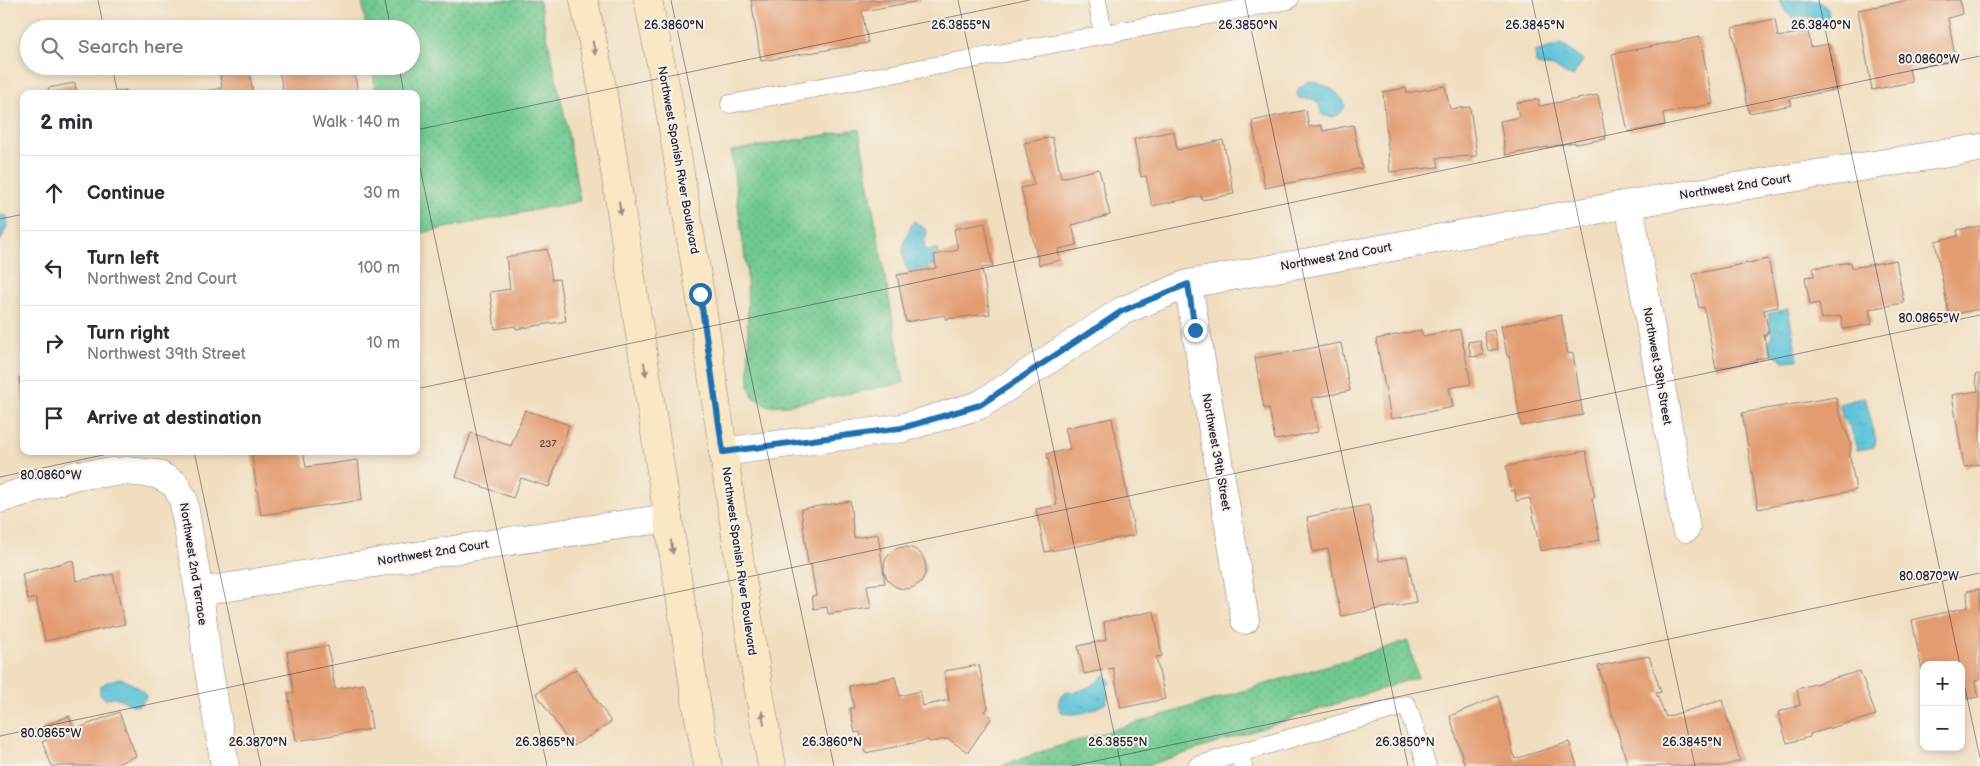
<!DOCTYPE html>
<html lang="en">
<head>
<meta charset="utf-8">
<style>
  :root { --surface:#fff; --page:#f7f7f7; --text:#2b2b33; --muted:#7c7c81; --line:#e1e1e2 }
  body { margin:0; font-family:"Balsamiq Sans",sans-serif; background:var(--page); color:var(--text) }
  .controls { position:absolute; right:15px; bottom:15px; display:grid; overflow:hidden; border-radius:10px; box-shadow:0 2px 8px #0003 }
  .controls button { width:45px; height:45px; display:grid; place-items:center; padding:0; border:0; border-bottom:1px solid var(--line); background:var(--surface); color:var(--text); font:25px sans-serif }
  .stop { position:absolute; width:15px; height:15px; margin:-11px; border:4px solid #1f6fb2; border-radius:50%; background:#fff }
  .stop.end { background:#1f6fb2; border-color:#fff; box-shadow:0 1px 5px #0008 }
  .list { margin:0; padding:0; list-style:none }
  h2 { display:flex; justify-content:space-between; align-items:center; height:65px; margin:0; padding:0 20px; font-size:21px }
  h2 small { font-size:16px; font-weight:400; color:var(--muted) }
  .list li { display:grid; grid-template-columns:32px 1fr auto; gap:15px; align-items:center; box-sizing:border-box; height:75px; padding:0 20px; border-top:1px solid var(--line) }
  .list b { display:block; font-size:19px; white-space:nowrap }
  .list p { margin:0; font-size:16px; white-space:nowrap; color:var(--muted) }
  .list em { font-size:16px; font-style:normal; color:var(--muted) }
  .icon { flex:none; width:28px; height:28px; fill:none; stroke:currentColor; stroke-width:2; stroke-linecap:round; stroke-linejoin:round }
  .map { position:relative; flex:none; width:1980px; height:766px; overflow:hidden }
  .search { position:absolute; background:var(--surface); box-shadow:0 2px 8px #0003; left:20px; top:20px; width:400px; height:55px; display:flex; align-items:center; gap:12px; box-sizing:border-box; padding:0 18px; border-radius:28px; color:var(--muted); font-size:19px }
  .panel { position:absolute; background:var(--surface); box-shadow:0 2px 8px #0003; left:20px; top:90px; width:400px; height:365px; border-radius:10px }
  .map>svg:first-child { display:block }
</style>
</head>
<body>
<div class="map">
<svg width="1980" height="766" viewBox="0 0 1980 766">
  <defs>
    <pattern id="grass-dots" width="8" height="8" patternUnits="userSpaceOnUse" patternTransform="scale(1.25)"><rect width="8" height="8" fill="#70c98f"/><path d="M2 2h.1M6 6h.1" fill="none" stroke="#61ac7c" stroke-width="1.8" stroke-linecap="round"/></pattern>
    <pattern id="water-ripples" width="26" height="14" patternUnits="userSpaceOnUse" patternTransform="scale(1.25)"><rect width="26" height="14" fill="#5cc4d9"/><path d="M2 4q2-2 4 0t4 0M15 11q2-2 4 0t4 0" fill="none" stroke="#50a8bb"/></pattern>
  </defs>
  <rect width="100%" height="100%" fill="#f7f3e8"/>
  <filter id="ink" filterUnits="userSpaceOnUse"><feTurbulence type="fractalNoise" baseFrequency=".02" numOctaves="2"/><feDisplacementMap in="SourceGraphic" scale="10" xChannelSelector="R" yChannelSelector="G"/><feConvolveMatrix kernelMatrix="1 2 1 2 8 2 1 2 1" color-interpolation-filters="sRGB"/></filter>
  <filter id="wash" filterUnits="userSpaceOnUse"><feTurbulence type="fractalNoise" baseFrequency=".0096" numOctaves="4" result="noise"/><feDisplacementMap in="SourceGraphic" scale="20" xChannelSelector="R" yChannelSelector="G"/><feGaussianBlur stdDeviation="1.12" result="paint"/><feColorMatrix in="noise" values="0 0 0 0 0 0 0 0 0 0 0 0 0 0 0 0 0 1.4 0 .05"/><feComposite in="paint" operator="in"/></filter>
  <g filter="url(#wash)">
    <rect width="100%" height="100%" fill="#f1debf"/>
    <path fill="url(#grass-dots)" stroke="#497665" d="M362 0H539L567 127 580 201 416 234V94H376L372 66H411V29H366Z
      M859 129 904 383 788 405 769 406 754 398 749 387 747 273 731 151Z
      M1408 641 1418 677 1183 754 1145 766H1002L1040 752Z"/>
    <path fill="url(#water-ripples)" stroke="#3f738a" d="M1779 0H1818L1828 9 1829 20C1820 26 1818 19 1809 17 1804 16 1797 17 1792 17L1786 12Z
      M1561 44 1583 60 1573 76C1565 76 1561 69 1553 67 1546 65 1541 68 1536 63L1535 52Z
      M1309 81C1324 84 1339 90 1345 105 1341 117 1333 119 1322 115L1318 102 1312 99 1299 98 1297 93 1299 88Z
      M0 215 7 216 8 224 0 242Z
      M914 221 927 231 924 246 926 250 937 249 938 254 934 255 936 265 928 267 927 270 910 273C897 257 905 236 914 221Z
      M1788 309 1798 360 1783 361 1769 350V341L1772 335 1768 314Z
      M1865 397 1876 441 1874 447 1857 450 1851 428 1843 420 1839 404Z
      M1105 675 1111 682 1106 687 1108 696 1106 703C1094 710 1075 718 1062 712 1059 708 1058 705 1059 701 1062 688 1074 694 1082 690 1089 687 1098 683 1102 677Z
      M120 678C128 682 144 688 146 697L140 705 135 706 115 697 105 699 100 694V687L105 683Z"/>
    <g id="blocks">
      <path fill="#e39b70" d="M751 0H920V1L862 11 868 43 761 61Z
        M1909 0H1960L1962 14 1948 18 1956 61 1909 68 1912 82 1872 90 1858 10Z
        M1775 19 1778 37 1808 31 1811 47 1829 44 1838 89 1790 99 1792 105 1749 113 1732 28Z
        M1700 37 1713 104 1663 113 1665 125 1628 132 1612 54Z
        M242 66H249L253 94H193L222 88 219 70Z
        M278 66H354L358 94H284Z
        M75 83 77 94H49L48 88Z
        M1445 86 1450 109 1470 107 1477 156 1437 158 1439 167 1390 172 1383 92 1406 88 1407 93Z
        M126 90 127 94H111V93Z
        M1598 95 1606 139 1575 144V142L1506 155 1500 121 1519 117 1516 103 1539 99V106Z
        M1306 110 1309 127 1321 125 1323 131 1353 125 1362 168 1265 188 1252 121Z
        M1174 131 1177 150 1223 140 1234 194 1202 200 1201 196 1152 206 1146 176 1141 177 1134 139Z
        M1052 137 1061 178 1099 169 1110 215 1072 225 1077 245 1058 249 1060 260 1039 265 1021 188 1034 185 1024 143Z
        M985 223 993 267 982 268 990 314 945 319V315L906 322 897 275 936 268 934 255 958 250 954 229Z
        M1980 226V309L1949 315 1935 241 1958 236 1957 230Z
        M547 249 552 280 559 279 566 321 516 329 515 326 495 329 490 292 510 289 506 257Z
        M1768 259 1778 307 1764 310 1769 332H1767V335H1764L1768 357 1756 359 1757 361 1716 369 1704 307 1699 308 1693 274Z
        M1896 260 1904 303 1869 309 1872 324 1843 329 1841 316 1822 319 1819 303 1810 305 1805 277 1814 276 1813 268 1851 262 1852 268Z
        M1561 315 1568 354 1573 353 1583 415 1521 426 1509 356H1507L1501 326Z
        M1460 329 1471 384 1449 388 1453 407 1391 419 1376 339 1421 330 1423 336Z
        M1494 330 1498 349 1488 351 1484 332Z
        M1480 340 1483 355 1471 357 1468 342Z
        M1341 343 1350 391 1312 398 1318 432 1275 440 1269 408 1264 409 1255 358Z
        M1980 374V464L1964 467 1952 395 1978 391 1975 375Z
        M24 377V402H23L19 378Z
        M1836 397 1839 413 1851 443 1850 456 1856 490 1758 509 1742 413Z
        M525 410 569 425 549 487 521 478 513 498 456 477 471 433 511 446Z
        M1112 418 1135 535 1045 552 1036 509 1057 505 1047 454 1070 449 1065 428Z
        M251 451H303L306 467 358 460 362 500 261 515Z
        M1586 451 1595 498H1592L1600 540 1540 551 1530 498 1516 501 1515 490 1511 491 1506 466Z
        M850 501 854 538 878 534 885 583 867 585 871 608 828 614 827 607 814 609 812 596 816 595 815 590 811 565H808L801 509Z
        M1369 505 1379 561 1407 556 1416 602 1341 616 1328 549 1313 552 1307 517Z
        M884 568a21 21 0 1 1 42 0a21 21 0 1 1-42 0Z
        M73 560 76 581 113 574 125 624 45 641 36 598 28 600 22 574Z
        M1980 589V680L1975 681 1979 697 1961 700V665H1924L1923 675 1912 620 1968 607 1967 591Z
        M1154 611 1162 656 1156 657 1165 699 1121 708 1113 668 1084 674 1078 646 1106 640 1104 622Z
        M328 646 335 689 365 684 372 729 296 741 288 693H294L287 652Z
        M1649 656 1661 692 1656 693 1666 717 1722 700 1740 761 1723 766H1628L1598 666Z
        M979 665 988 708 984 711 992 717 968 752 948 739 929 742 928 740 865 753 860 732 855 733 850 708H854L849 686 895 677 900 696 920 691 923 706 949 700 944 671Z
        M576 669 611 722 572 747 536 693Z
        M1860 671 1876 715 1810 734V737L1787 743 1778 712 1800 705 1797 689Z
        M1498 696 1515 759 1569 742 1577 766H1465L1450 716Z
        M119 712 136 756 112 766H52L42 742 47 740 42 727 69 716 74 730Z"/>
    </g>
  </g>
  <g filter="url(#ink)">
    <use href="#blocks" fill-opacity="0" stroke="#8a807d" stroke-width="1"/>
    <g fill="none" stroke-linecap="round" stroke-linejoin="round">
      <g stroke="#8a807d" stroke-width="19">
        <path id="lane" d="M1097 0 1103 33
          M730 104 1289 0
          M1239 753 1407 705 1427 766
          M1197 766 1239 753 1243 766"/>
      </g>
      <g stroke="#8a807d" stroke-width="29">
        <path id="street" d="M1629 204 1686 528
          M1188 284 1245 620
          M723 452 902 428 980 405 1122 311 1188 284 1629 204 1980 148
          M0 499 77 475 126 471 157 474 175 484 183 499 199 592 208 665 225 766
          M199 592 483 545 668 518"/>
      </g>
      <g stroke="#8a807d" stroke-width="29">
        <path id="secondary" d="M584 0 602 87 697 707 708 766
          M648 0 668 99 700 294 758 685 772 766"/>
      </g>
      <use href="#lane" stroke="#fff" stroke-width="18"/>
      <use href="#street" stroke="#fff" stroke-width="28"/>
      <use href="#secondary" stroke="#fae7c3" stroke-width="28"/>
    </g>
    <defs><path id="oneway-solid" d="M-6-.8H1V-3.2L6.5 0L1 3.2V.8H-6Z" transform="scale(1.25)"/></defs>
    <g fill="#998e86">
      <use href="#oneway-solid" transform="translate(594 48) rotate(79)"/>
      <use href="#oneway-solid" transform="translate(620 208) rotate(81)"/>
      <use href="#oneway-solid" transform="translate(645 369) rotate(81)"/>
      <use href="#oneway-solid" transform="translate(672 547) rotate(81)"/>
      <use href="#oneway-solid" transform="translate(763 718) rotate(-99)"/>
    </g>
  </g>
  <g fill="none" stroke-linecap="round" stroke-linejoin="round" filter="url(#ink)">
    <path stroke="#1f6fb2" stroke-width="6" d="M700 294 723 452 902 428 980 405 1122 311 1188 284 1195 330"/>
  </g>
  <path fill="none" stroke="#22223b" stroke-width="1" stroke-opacity="0.45" d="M98 0 104 29M385 0 391 29M671 0 834 766M958 0 1121 766M1245 0 1408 766M1532 0 1695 766M1819 0 1960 665M112 66 118 94M399 66 404 94M416 130 1030 0M416 149 547 766M0 219 24 214M416 389 1980 56M194 451 261 766M0 477 122 451M1961 670 1980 758M0 736 1980 315M1072 766 1980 573"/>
  <g text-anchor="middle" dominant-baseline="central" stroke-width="4" stroke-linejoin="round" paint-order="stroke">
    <g font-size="10" fill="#524048">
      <text x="548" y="444">237</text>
    </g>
    <g font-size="12" fill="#22223b" stroke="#f7f3e8">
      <text transform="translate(678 160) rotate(80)">Northwest Spanish River Boulevard</text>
      <text transform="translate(1735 187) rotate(-9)">Northwest 2nd Court</text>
      <text transform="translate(1336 257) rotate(-10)">Northwest 2nd Court</text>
      <text transform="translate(1657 366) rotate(80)">Northwest 38th Street</text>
      <text transform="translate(1216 452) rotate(80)">Northwest 39th Street</text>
      <text transform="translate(433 553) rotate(-9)">Northwest 2nd Court</text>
      <text transform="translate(739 561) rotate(82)">Northwest Spanish River Boulevard</text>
      <text transform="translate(193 564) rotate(81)">Northwest 2nd Terrace</text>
    </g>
  </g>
  <g font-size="12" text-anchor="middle" fill="#22223b" stroke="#f7f3e8" stroke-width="4" stroke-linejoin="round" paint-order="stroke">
    <text x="1248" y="29">26.3850°N</text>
    <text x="1535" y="29">26.3845°N</text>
    <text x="674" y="29">26.3860°N</text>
    <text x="961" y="29">26.3855°N</text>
    <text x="1821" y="29">26.3840°N</text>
    <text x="1929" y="63">80.0860°W</text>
    <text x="1929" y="322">80.0865°W</text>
    <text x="51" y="479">80.0860°W</text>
    <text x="1929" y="580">80.0870°W</text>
    <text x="51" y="737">80.0865°W</text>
    <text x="258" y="746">26.3870°N</text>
    <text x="545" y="746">26.3865°N</text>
    <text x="832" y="746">26.3860°N</text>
    <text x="1118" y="746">26.3855°N</text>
    <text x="1405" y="746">26.3850°N</text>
    <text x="1692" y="746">26.3845°N</text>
  </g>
</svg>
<div class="controls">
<button>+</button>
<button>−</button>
</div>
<div class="stop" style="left:700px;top:294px"></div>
<div class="stop end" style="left:1195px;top:330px"></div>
<div class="search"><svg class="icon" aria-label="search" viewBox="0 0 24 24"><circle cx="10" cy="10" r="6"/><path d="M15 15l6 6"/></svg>Search here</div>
<section class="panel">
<h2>2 min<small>Walk · 140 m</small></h2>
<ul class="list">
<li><svg class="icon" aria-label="ahead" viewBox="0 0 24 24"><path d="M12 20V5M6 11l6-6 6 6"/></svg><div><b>Continue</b></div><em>30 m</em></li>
<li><svg class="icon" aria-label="left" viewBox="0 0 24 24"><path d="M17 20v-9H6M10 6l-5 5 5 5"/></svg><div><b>Turn left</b><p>Northwest 2nd Court</p></div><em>100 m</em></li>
<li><svg class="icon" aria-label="right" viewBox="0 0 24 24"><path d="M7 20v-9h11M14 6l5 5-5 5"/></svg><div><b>Turn right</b><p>Northwest 39th Street</p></div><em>10 m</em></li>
<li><svg class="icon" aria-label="arrive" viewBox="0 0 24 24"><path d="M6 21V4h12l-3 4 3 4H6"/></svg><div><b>Arrive at destination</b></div></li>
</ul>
</section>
</div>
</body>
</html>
